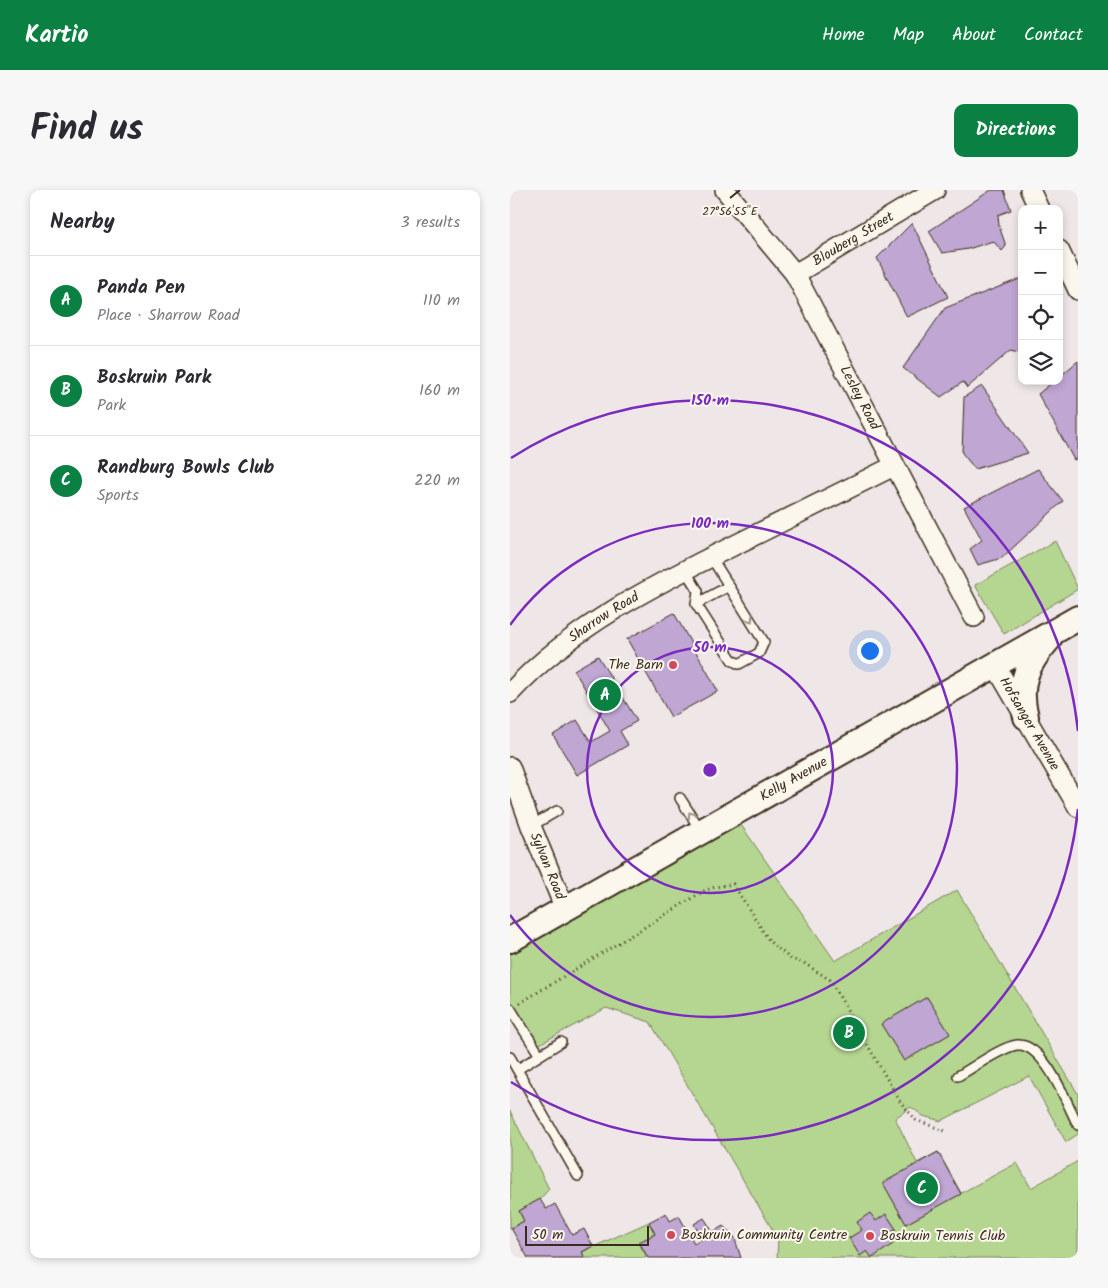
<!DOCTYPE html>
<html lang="en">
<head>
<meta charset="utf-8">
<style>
  :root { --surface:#fff; --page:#f7f7f7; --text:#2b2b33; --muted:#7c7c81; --line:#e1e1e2; --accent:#0b8043 }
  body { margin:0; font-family:Kalam,sans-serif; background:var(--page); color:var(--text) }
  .controls { position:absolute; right:15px; top:15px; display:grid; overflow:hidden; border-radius:10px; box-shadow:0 2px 8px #0003 }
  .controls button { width:45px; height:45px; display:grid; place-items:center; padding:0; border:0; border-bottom:1px solid var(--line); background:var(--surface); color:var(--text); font:25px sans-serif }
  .scale { position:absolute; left:15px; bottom:12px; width:124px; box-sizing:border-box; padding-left:5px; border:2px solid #3b2a1e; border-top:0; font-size:14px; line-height:18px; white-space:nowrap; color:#3b2a1e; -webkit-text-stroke:4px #fbf7ec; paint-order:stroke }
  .you { position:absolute; left:359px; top:460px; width:18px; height:18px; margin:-12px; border:4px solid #fff; border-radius:50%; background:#1a73e8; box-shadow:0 0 0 8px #1a73e833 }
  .badge { display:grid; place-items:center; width:32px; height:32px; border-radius:50%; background:var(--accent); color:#fff; font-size:16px; font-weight:700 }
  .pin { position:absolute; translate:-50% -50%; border:2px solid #fff; box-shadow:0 1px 5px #0006 }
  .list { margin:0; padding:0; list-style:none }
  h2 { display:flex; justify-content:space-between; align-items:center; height:65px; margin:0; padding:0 20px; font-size:21px }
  h2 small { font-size:16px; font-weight:400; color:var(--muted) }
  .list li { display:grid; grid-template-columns:32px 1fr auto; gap:15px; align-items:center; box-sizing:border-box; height:90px; padding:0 20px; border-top:1px solid var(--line) }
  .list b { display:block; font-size:19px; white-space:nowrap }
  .list p { margin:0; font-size:16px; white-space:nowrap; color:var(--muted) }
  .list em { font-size:16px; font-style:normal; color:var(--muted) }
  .icon { flex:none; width:28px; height:28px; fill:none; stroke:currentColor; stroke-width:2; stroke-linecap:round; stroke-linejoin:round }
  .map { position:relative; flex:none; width:568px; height:1068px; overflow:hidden; border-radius:10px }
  header { display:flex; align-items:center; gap:30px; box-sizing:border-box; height:70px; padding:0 25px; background:var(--accent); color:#fff }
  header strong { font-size:24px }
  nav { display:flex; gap:28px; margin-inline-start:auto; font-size:18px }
  .intro { display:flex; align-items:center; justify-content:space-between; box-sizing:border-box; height:120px; padding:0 30px }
  h1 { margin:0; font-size:35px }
  .button { padding:12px 22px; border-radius:10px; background:var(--accent); color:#fff; font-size:18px; font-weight:700 }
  main { display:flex; gap:30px; padding:0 30px }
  aside { flex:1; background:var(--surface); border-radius:10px; box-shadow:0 2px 8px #0003 }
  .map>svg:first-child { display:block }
</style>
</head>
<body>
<header>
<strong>Kartio</strong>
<nav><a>Home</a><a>Map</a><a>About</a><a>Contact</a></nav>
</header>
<div class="intro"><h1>Find us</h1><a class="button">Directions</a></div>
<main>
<aside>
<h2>Nearby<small>3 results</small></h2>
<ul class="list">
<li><span class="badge">A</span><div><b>Panda Pen</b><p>Place · Sharrow Road</p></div><em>110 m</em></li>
<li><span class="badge">B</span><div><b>Boskruin Park</b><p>Park</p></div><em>160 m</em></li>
<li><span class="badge">C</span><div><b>Randburg Bowls Club</b><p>Sports</p></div><em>220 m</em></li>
</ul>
</aside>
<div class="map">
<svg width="568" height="1068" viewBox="0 0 568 1068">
  <rect width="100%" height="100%" fill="#efe7e7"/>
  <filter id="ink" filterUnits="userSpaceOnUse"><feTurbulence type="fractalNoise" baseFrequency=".02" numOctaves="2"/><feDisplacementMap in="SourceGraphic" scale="10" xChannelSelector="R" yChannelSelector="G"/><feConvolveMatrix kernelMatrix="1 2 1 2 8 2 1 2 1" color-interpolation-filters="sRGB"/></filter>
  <g filter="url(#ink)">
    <path fill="#b5d690" stroke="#788057" d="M545 351 568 399 494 444 465 395Z
      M231 635 325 771 447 700 568 904V944L556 952 519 886 431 931 413 926 401 917 385 928 407 973 428 962 451 1003 507 973 521 998 568 971V1068H267L268 1049 140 832 96 818 28 855 0 809V761Z
      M0 921 39 999 30 1009 9 1021 14 1031 0 1038Z
      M139 1032 145 1044 129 1053 137 1067 135 1068H75L72 1062Z"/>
    <path fill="#bfa6d3" stroke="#3b2a1e" d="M481 0H494L501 20 488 25 489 36 496 56 492 61 483 51 458 59 432 63 419 41Z
      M402 33 438 107 397 127 367 68Z
      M512 88V163L501 160 457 198 453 192 431 207 393 178 435 118Z
      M568 171V268L564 270 528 204 544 191H549V187Z
      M472 196 518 263 465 279 452 263 454 207Z
      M528 279 553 311 492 368 468 375 460 359 472 350 454 317Z
      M164 423 208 501 161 527 117 449Z
      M88 466 127 531 110 541 118 555 67 585 43 545 67 530 81 552 100 541 64 480Z
      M417 807 440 844 394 871 371 834Z
      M428 962 451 1004 396 1034 373 993Z
      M30 1009 36 1019 45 1014 62 1045 74 1039 83 1056 72 1062 75 1068H18L1 1038 14 1031 9 1021Z
      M156 1023 160 1031 169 1026 184 1053 192 1049 184 1034 194 1028 203 1042 213 1036 224 1046 231 1068H138L129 1052 145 1044 139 1032Z
      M360 1023 366 1031 376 1024 386 1039 377 1045 383 1054 362 1068 357 1061 350 1066 339 1048 352 1040 347 1032Z"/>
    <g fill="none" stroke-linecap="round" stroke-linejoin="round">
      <g stroke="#3b2a1e" stroke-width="12">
        <path id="service" d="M175 380 188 401 186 414 222 470 229 474 249 463 254 452 201 367
          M186 414 219 396
          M170 608 191 641
          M21 636 47 621
          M0 818 29 864
          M0 867 68 986
          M8 879 51 852
          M448 886C463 878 491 857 507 855 534 852 557 914 568 935"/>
      </g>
      <g stroke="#3b2a1e" stroke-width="22">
        <g id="minor">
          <path id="s1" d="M215 0 285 84 464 427"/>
          <path d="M520 0 529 19"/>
          <path d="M549 60 568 100"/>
          <path id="s2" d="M285 84 425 0"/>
          <path id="s3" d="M485 475 568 617"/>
          <path id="s4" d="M0 503C62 436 146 394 227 354 279 328 331 302 384 276"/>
          <path id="s5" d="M0 577 21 636 55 719"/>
        </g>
      </g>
      <g stroke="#3b2a1e" stroke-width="28">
        <g id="tertiary">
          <path d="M516 527C507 493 517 474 539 449"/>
          <path id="s6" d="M0 750 568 428"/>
        </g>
      </g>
      <path stroke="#3b2a1e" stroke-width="3" stroke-dasharray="1 4" stroke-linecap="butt" d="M10 813 194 701 205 697 223 694 260 752 281 769 294 773 320 790 391 913 406 930 435 941"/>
      <use href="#service" stroke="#fbf7ec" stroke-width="9"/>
      <use href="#minor" stroke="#fbf7ec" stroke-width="19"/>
      <use href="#tertiary" stroke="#fbf7ec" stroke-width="24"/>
    </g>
    <defs><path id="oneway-chevron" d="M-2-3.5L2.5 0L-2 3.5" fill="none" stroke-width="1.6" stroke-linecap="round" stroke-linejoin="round" transform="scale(1.25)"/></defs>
    <g stroke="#9b9085">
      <use href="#oneway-chevron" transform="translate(240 429) rotate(58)"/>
      <use href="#oneway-chevron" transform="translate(181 625) rotate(-122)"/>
    </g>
  </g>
  <path fill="none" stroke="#3b2a1e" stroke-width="2" d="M220 8 230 0"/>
  <g fill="none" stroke="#7b2cbf" stroke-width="2.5">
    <circle cx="200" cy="580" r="123"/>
    <path d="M0 435A247 247 0 1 1 0 725"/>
    <path d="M568 619A370 370 0 0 1 1 892M1 268A370 370 0 0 1 568 541"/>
  </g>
  <g fill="#d1495b" stroke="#fbf7ec" stroke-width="2">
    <circle cx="163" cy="475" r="5"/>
    <circle cx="161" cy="1045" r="5"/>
    <circle cx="360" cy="1046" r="5"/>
  </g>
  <g text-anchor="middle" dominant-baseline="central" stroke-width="4" stroke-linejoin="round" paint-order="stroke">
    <g font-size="14" fill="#3b2a1e" stroke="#fbf7ec">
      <text stroke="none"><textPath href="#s2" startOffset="68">Blouberg Street</textPath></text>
      <text stroke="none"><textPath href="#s1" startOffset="249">Lesley Road</textPath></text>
      <text stroke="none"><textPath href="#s4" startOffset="121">Sharrow Road</textPath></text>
      <text stroke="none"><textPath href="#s3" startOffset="68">Hofsanger Avenue</textPath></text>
      <text stroke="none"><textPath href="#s6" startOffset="326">Kelly Avenue</textPath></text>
      <text stroke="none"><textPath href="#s5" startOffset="106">Sylvan Road</textPath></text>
    </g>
    <g font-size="14" fill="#3b2a1e" stroke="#fbf7ec" text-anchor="start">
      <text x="153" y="475" text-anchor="end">The Barn</text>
      <text x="171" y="1045">Boskruin Community Centre</text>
      <text x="370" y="1046">Boskruin Tennis Club</text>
    </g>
  </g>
  <g font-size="12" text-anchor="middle" fill="#3b2a1e" stroke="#fbf7ec" stroke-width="4" stroke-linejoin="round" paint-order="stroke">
    <text x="220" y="25">27°56'55"E</text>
  </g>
  <circle cx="200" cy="580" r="8" fill="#7b2cbf" stroke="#fbf7ec" stroke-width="2.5"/>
  <g font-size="15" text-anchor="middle" font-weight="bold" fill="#7b2cbf" stroke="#fbf7ec" stroke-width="4" stroke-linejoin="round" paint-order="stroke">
    <text x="200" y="215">150 m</text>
    <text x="200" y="338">100 m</text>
    <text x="200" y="462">50 m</text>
  </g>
</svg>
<div class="controls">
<button>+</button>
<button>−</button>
<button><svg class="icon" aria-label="locate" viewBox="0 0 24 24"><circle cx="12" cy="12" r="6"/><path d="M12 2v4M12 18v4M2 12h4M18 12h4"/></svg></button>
<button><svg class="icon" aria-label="layers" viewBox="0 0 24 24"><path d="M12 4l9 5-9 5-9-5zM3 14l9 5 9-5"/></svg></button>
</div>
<div class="scale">50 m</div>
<div class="you"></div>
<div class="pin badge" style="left:95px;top:505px">A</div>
<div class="pin badge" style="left:339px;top:843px">B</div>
<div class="pin badge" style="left:412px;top:998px">C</div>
</div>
</main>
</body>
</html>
